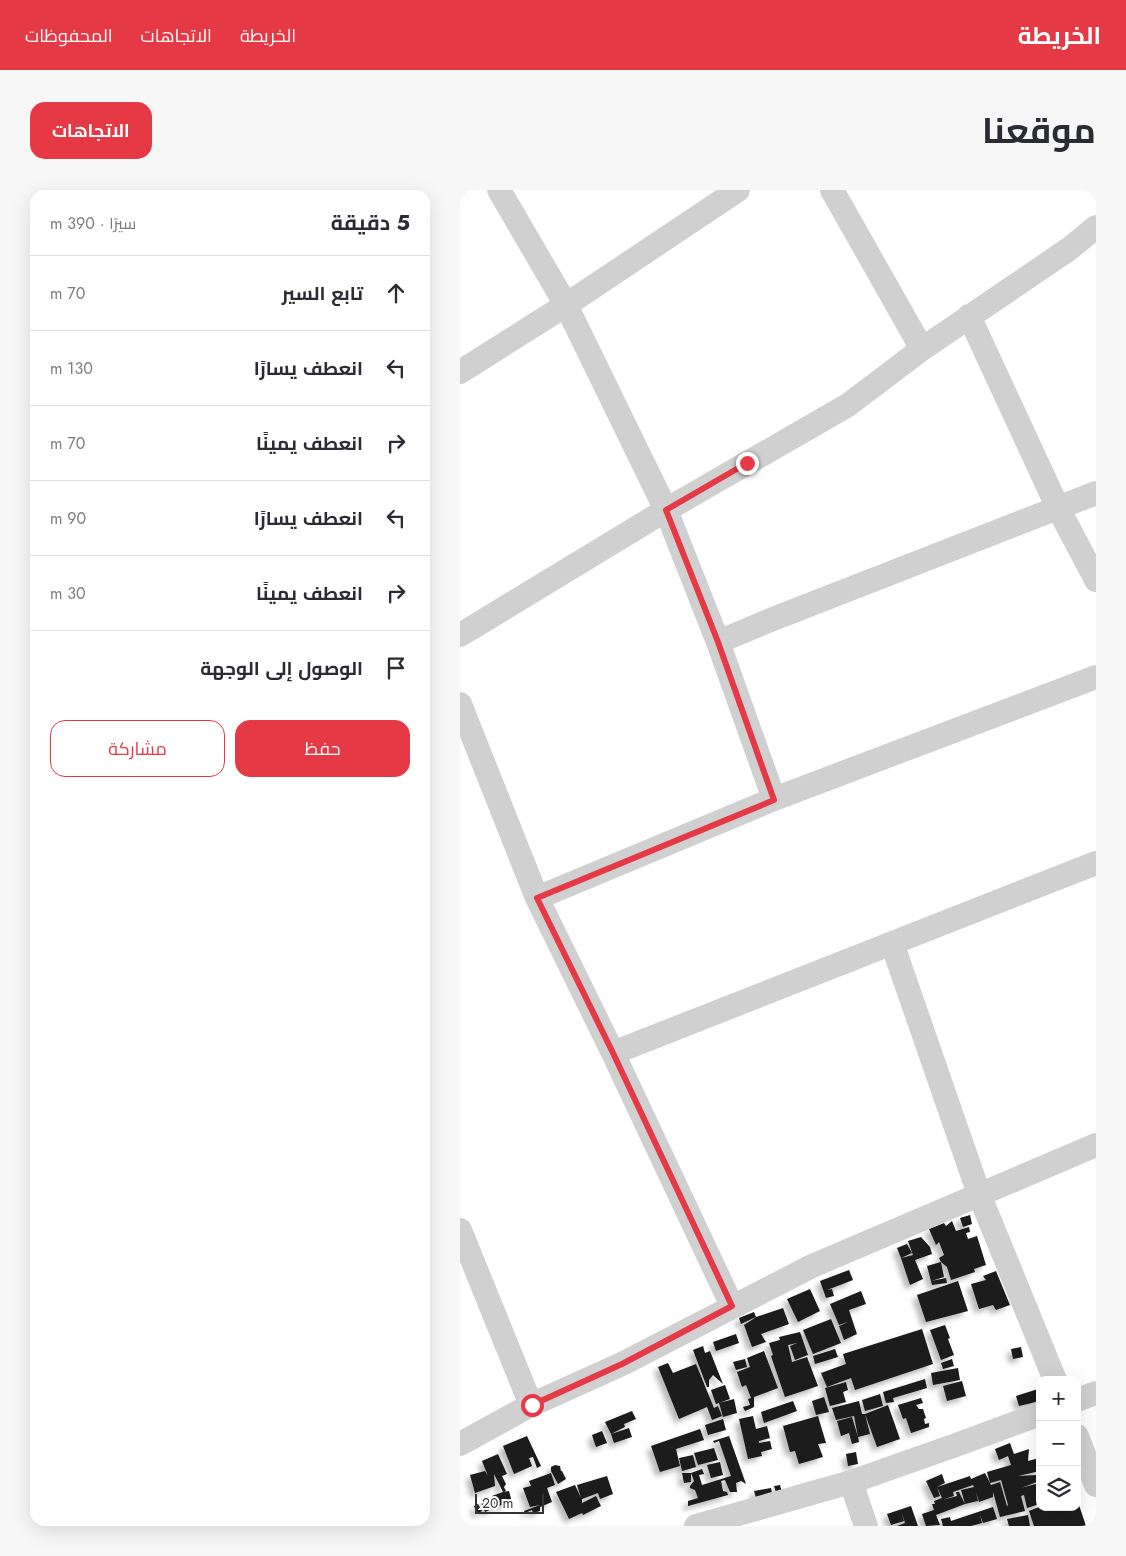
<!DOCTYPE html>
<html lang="ar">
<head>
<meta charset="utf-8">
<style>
  :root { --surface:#fff; --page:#f7f7f7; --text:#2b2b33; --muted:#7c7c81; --line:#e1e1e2; --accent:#e63946 }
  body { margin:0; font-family:Jost,Cairo,sans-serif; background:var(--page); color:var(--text); direction:rtl }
  .controls { position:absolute; right:15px; bottom:15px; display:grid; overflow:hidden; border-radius:10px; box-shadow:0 5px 20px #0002 }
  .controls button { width:45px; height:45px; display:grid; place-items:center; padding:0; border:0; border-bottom:1px solid var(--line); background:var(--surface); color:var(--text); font:25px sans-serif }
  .scale { position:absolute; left:15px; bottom:12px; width:69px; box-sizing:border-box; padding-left:5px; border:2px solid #333; border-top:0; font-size:14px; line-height:18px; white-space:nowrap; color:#333; -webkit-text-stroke:4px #fff; paint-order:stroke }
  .stop { position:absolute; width:15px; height:15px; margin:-11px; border:4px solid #e63946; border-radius:50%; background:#fff }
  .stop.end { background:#e63946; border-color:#fff; box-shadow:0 1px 5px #0008 }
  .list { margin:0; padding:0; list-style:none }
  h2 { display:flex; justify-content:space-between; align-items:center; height:65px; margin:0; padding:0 20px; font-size:21px }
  h2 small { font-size:16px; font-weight:400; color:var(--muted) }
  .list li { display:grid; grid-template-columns:32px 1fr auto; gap:15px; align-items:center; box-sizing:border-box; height:75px; padding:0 20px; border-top:1px solid var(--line) }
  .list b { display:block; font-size:19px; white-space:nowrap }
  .list em { font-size:16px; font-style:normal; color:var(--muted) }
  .actions { display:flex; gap:10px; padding:15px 20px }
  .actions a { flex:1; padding:11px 0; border:1px solid var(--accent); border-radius:15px; text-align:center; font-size:18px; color:var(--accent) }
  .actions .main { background:var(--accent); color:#fff }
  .icon { flex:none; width:28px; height:28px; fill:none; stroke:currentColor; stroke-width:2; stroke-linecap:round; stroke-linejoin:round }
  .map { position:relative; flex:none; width:636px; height:1336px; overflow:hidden; direction:ltr; border-radius:15px }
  header { display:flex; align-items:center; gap:30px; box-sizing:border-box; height:70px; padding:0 25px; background:var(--accent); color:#fff }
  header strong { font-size:24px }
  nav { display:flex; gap:28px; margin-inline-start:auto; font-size:18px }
  .intro { display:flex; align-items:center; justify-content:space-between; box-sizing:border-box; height:120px; padding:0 30px }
  h1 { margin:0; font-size:35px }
  .button { padding:12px 22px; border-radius:15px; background:var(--accent); color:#fff; font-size:18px; font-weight:700 }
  main { display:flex; gap:30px; padding:0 30px }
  aside { flex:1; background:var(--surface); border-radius:15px; box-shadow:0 5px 20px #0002 }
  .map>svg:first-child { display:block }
</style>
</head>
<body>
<header>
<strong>الخريطة</strong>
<nav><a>الخريطة</a><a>الاتجاهات</a><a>المحفوظات</a></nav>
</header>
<div class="intro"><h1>موقعنا</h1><a class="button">الاتجاهات</a></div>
<main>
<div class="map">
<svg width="636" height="1336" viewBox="0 0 636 1336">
  <defs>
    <filter id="shadow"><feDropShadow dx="-4.5" dy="4.5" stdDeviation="2.5" flood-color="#0004"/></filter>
  </defs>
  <rect width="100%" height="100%" fill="#fff"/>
  <path fill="#1a1a1a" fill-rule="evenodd" filter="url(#shadow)" d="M510 1025 512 1034 503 1037 500 1028Z
    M492 1031 496 1041 509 1037 510 1042 506 1043 508 1049 517 1046 526 1075 514 1079 515 1082 491 1090 487 1077 481 1072 479 1068 484 1065 479 1052 476 1055 469 1039 484 1033 486 1036Z
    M461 1047 470 1057 472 1064 455 1070 463 1089 450 1095 441 1068 453 1065 448 1051Z
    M447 1054 452 1063 441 1068 437 1058Z
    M481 1072 484 1087 471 1091 486 1088 487 1093 472 1095 467 1076Z
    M389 1080 393 1090 367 1100 372 1099 374 1106 366 1108 360 1091Z
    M536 1081 550 1115 536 1120 533 1115 519 1119 511 1094 526 1090 523 1086Z
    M498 1091 508 1121 466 1132 457 1105Z
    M350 1099 360 1121 338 1132 327 1109Z
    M401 1101 406 1114 389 1120 397 1144 384 1150 379 1136 388 1132 379 1135 370 1114Z
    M323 1118 329 1134 301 1144 306 1152 292 1157 284 1135 296 1127Z
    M294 1122 296 1127 281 1134 279 1128Z
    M371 1129 381 1153 353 1164 343 1140Z
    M485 1135 490 1148 488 1149 494 1165 481 1170 470 1140Z
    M462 1139 473 1174 395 1200 391 1188 367 1197 361 1183 386 1174 383 1164Z
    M340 1142 348 1165 335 1170 330 1156 337 1153 328 1155 332 1172 347 1167 358 1196 325 1207 311 1166 313 1165 309 1153 320 1150 319 1147Z
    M276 1144 279 1153 256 1161 253 1152Z
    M243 1156 245 1163 250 1161 263 1194 253 1185 249 1190V1197H247L233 1160Z
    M561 1157 563 1167 553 1169 551 1159Z
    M375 1159 378 1167 355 1174 353 1166Z
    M304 1161 318 1198 294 1207V1217L285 1221 283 1217 290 1215 288 1209 291 1208 286 1195 282 1197 277 1182 290 1177 287 1168Z
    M285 1169 287 1177 276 1180 273 1172Z
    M492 1169 494 1176 483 1179 481 1173Z
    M208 1173 213 1183 236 1174 254 1218 258 1216 262 1226 252 1230 247 1217 219 1229 198 1177Z
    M498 1178 500 1190 473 1195 471 1183Z
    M465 1189 467 1198 433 1208 434 1212 426 1213 423 1202Z
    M502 1191 506 1206 487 1211 483 1196Z
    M386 1192 388 1200 383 1202 386 1212 370 1216 365 1198Z
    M265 1195 270 1209 259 1213 274 1209 277 1223 263 1227 259 1213 256 1214 251 1200Z
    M578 1199 580 1211 559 1216 556 1206Z
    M420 1204 423 1216 405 1221 402 1210Z
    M364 1207 369 1222 356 1225 352 1211Z
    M461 1208 463 1213 456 1215 459 1219H463L466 1228 464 1229 465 1234 469 1233V1237L451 1243 446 1228 443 1229 438 1215Z
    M333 1211 337 1221 304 1233 301 1222Z
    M399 1211 402 1224H405L410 1244 398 1247 399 1252 392 1254 389 1243 381 1246 377 1231 392 1227 398 1247 394 1226 376 1230 372 1218Z
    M428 1215 440 1249 417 1257 405 1224Z
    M172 1221 176 1229 164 1234 165 1237 151 1244 145 1232Z
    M293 1226 296 1239 307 1236 310 1248 299 1251V1253L310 1251 312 1259 301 1262 302 1266 288 1269 279 1229Z
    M358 1226 366 1253 358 1254 363 1267 339 1274 335 1261 330 1262 323 1236Z
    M263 1229 266 1240 248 1245 245 1235Z
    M169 1238 172 1247 154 1253 151 1244Z
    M240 1239 244 1250 216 1259 220 1276 200 1282 191 1256Z
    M142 1241 147 1253 136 1257 132 1245Z
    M67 1246 81 1276 77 1278 73 1267 69 1268 72 1276 54 1284 43 1256Z
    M269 1246 286 1294 281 1291 276 1293 277 1302H270L265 1290 261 1291 263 1301 267 1302 268 1305 228 1316V1311L238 1308 235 1300 230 1298V1296L234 1291 231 1283V1292L224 1293 222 1283H231L242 1279 244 1284 239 1285 242 1295 271 1286 259 1251 254 1253 253 1251Z
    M550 1253 554 1264 569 1259 568 1271 579 1268 580 1281 558 1286 576 1285 577 1292 561 1298 579 1293 576 1285 580 1284V1314L567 1318 564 1305 561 1306 565 1321 540 1327 533 1302V1307L519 1312 516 1302 518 1311 505 1314 501 1300 514 1297 513 1295 493 1302 494 1306 482 1310 497 1306 496 1302H499L505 1314 476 1325 480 1335 466 1336 462 1324 474 1320 472 1314H475L474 1311 482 1308 477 1297 510 1286 511 1289 525 1283 530 1293 527 1282 551 1275 548 1266 539 1270 535 1259ZM541 1290 548 1315 547 1316 540 1292 531 1295 530 1293Z
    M254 1258 258 1270 238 1275 234 1263Z
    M396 1262 398 1274 388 1276 386 1264Z
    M38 1264 47 1284 42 1286 46 1294 44 1297 46 1301 43 1302 49 1301 52 1312 35 1317 32 1306 43 1302 34 1284 35 1296 15 1303 10 1285 25 1281 28 1286 22 1271Z
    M233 1265 236 1277 222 1281 219 1268Z
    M260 1272 263 1285 251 1288 247 1275Z
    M95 1275 100 1276 101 1281H102L106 1289 98 1294 91 1281V1277Z
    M91 1283 95 1295 87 1298 92 1312 80 1317V1321L73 1323 72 1320 65 1323 64 1321 80 1315 70 1317 63 1298 71 1296 69 1291Z
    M482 1284 485 1293 477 1297 480 1306 474 1308 466 1291Z
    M147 1286 153 1304 140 1309 138 1303 122 1309V1313L136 1306 141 1316 123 1325 122 1323 109 1329 96 1302 115 1295 121 1308 117 1295Z
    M320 1295 323 1306H317L314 1296Z
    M311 1298 313 1308 297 1311 294 1301Z
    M30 1309 34 1318 25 1322 21 1312Z
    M618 1312 626 1336H574L569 1321 579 1317H617Z
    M18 1314 22 1321 17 1324 14 1316Z
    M451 1316 458 1336H437L445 1333 441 1320 444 1331 431 1335 427 1324Z
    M533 1317 537 1329 523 1333 520 1325 522 1333 511 1336H483L481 1329 490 1327 491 1331Z
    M568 1325 570 1336H549L547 1329Z"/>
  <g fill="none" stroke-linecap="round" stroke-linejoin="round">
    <path stroke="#d0d0d0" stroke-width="24" d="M39 0 106 115 206 320 258 452 313 429 636 303
      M372 0 462 159
      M509 126 598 318 636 390
      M0 182 106 115 278 0
      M0 445 206 320 388 215 462 159 609 59 636 37
      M258 452 314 609
      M0 514 77 708 153 863 272 1116
      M77 708 314 609 636 487
      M432 753 519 1004 595 1190
      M153 863 636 673
      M0 1040 71 1215
      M617 1210 636 1203
      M617 1246 636 1295
      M0 1254 71 1215 162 1174 352 1076 636 955
      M391 1292 406 1336
      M236 1336 391 1292 496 1255 580 1224"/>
  </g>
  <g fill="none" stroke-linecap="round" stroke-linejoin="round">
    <path stroke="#e63946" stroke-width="6" d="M72 1215 162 1174 272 1116 153 863 77 708 314 610 258 452 206 320 287 273"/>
  </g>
</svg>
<div class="controls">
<button>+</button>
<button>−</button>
<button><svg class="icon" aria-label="layers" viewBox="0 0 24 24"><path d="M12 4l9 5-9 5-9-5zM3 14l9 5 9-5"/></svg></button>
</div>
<div class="scale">20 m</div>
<div class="stop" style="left:72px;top:1215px"></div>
<div class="stop end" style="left:287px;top:273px"></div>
</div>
<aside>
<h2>5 دقيقة<small>سيرًا · 390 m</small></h2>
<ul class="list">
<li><svg class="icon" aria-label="ahead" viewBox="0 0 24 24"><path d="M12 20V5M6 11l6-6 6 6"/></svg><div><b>تابع السير</b></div><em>70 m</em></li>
<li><svg class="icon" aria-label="left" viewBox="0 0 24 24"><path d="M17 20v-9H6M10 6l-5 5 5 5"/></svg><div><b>انعطف يسارًا</b></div><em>130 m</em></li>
<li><svg class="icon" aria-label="right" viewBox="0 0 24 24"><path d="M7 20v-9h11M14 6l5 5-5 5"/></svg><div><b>انعطف يمينًا</b></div><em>70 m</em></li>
<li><svg class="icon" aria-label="left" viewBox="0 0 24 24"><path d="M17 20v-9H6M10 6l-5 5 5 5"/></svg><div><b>انعطف يسارًا</b></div><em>90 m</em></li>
<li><svg class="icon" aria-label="right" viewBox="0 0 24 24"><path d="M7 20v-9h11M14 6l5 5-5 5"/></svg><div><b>انعطف يمينًا</b></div><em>30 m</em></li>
<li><svg class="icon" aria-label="arrive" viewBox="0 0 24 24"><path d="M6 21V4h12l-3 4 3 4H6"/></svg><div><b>الوصول إلى الوجهة</b></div></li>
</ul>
<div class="actions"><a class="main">حفظ</a><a>مشاركة</a></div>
</aside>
</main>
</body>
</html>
